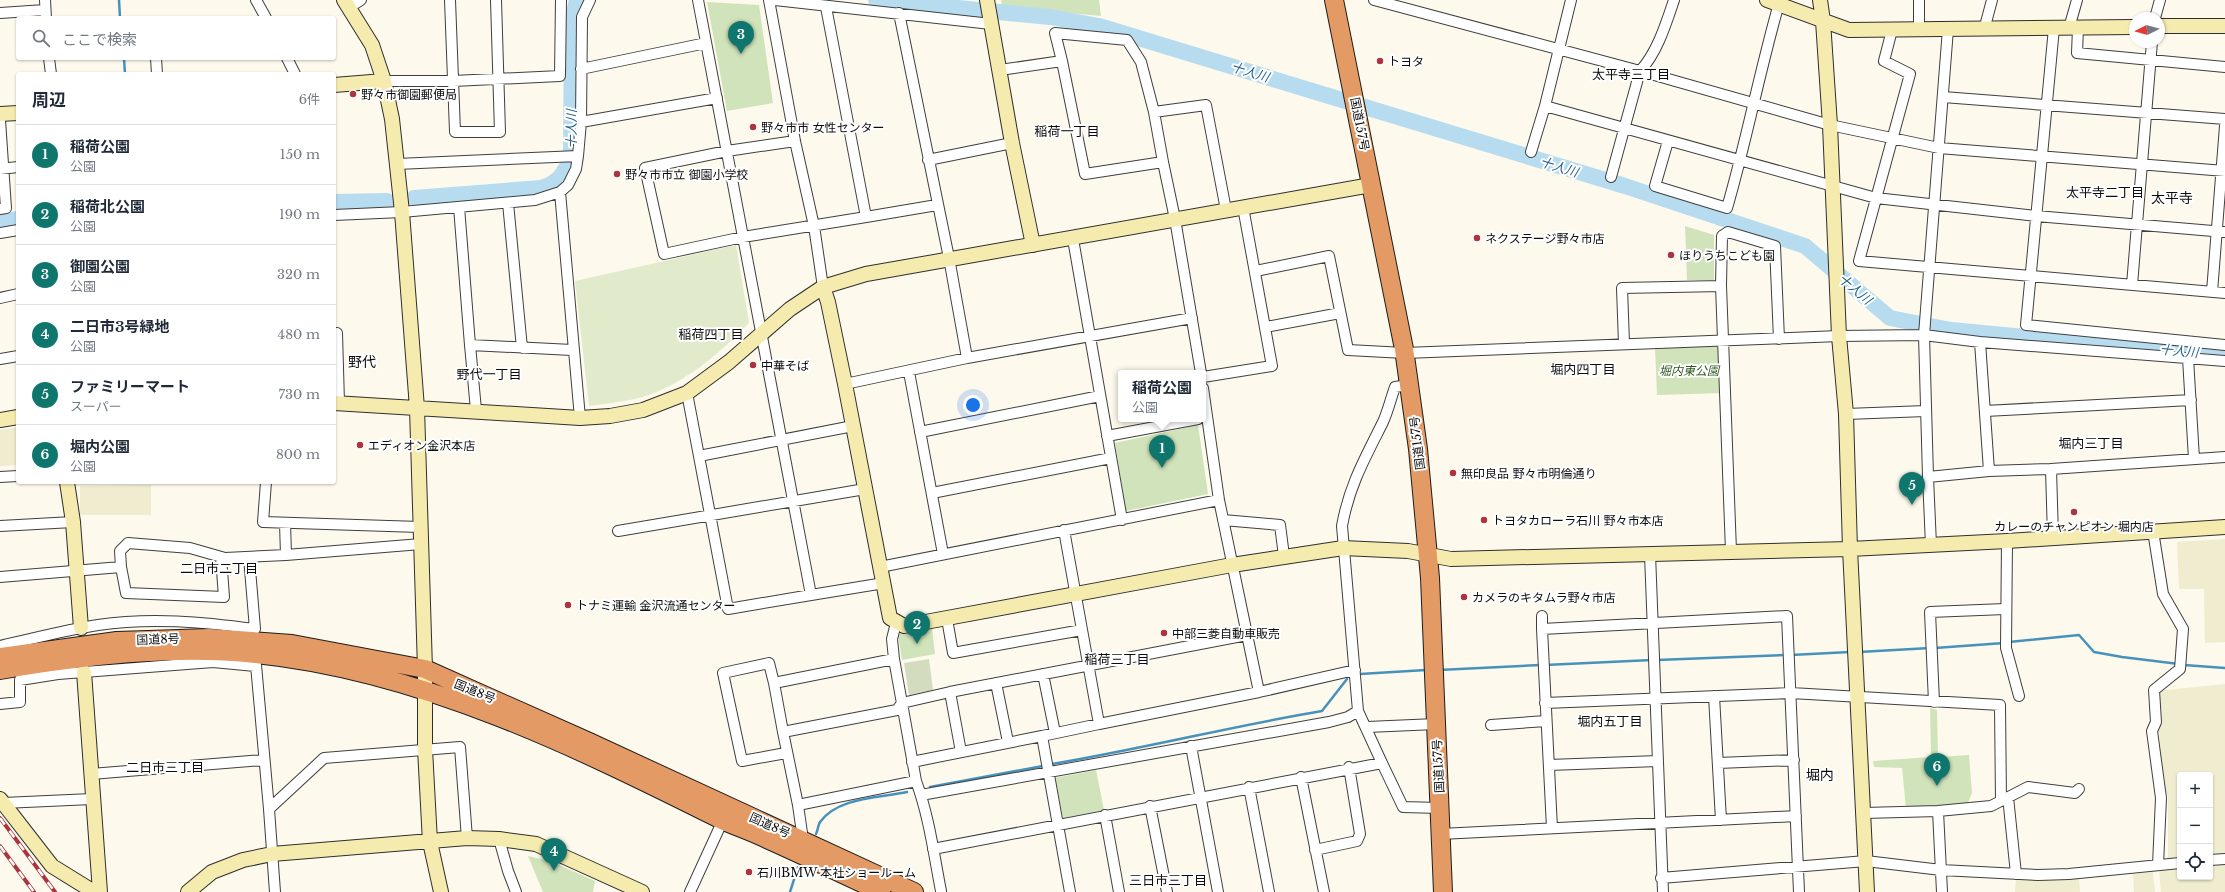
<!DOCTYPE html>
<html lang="ja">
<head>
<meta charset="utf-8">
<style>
  :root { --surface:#fff; --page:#f2f2f3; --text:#1f2937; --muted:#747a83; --line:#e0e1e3; --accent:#0f766e }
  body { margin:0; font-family:"Libre Baskerville","Noto Sans JP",serif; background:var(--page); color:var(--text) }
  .controls { position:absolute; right:12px; bottom:12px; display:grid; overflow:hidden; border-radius:4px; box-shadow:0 1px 3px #0004 }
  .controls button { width:36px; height:36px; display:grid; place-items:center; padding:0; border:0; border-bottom:1px solid var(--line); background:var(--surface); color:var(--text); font:20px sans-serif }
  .compass { position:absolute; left:2129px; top:12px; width:36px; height:36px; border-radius:50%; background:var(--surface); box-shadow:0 1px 3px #0004; rotate:265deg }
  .you { position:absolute; left:973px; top:405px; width:14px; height:14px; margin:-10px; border:3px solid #fff; border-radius:50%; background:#1a73e8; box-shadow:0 0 0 6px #1a73e833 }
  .badge { display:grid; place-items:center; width:26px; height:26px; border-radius:50%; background:var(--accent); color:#fff; font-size:13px; font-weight:700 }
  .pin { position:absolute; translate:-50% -33px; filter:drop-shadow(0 1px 2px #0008) }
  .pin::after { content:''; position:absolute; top:21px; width:14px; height:12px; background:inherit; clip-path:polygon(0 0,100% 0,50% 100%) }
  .popup { position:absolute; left:1118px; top:370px; width:88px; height:52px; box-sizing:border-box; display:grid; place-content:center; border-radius:4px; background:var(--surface); filter:drop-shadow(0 1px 3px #0005); font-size:13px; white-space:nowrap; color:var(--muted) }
  .popup b { font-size:15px; color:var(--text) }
  .popup::after { content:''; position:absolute; left:50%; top:100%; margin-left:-8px; border:8px solid transparent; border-top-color:var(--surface) }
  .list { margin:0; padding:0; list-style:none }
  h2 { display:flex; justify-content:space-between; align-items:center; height:52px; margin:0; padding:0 16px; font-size:17px }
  h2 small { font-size:13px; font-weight:400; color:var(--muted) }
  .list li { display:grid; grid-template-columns:26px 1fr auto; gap:12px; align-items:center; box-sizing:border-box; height:60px; padding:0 16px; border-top:1px solid var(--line) }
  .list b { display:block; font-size:15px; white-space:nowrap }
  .list p { margin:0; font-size:13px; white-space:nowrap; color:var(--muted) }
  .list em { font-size:13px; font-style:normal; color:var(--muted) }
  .icon { flex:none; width:22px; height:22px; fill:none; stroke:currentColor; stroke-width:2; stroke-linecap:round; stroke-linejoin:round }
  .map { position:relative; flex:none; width:2225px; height:892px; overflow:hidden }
  .search { position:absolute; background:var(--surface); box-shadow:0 1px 3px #0004; left:16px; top:16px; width:320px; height:44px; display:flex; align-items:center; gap:10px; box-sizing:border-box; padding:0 14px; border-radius:4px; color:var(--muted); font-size:15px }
  .panel { position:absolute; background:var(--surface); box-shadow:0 1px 3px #0004; left:16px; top:72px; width:320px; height:412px; border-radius:4px }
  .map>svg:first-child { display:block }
</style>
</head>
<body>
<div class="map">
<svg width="2225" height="892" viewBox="0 0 2225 892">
  <rect width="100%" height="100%" fill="#fdf9ec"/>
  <path fill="#f0eccf" d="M18 427V465L0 466V430Z
    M151 485V515H80V486Z
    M2225 539V642L2205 643 2204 589H2179L2177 542Z
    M2225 684V854L2210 856V775H2180V859L2168 860V797L2162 783 2157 691Z
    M2225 863V892H2161L2159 869 2180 867V877H2210V864Z
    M2153 872 2155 892H2134L2133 874Z
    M2016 879H2079L2080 892H2015Z"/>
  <path fill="#d1e3ba" d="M1001 0H1099L1101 16 1002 7Z
    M707 2 759 5 773 103 727 111Z
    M1685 226 1714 235V280H1687Z
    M1721 344 1722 393 1657 395 1655 347Z
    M1198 425 1208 494 1126 511 1115 443Z
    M932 628 935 654 902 660 898 634Z
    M1930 708 1937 710 1938 757 1969 755 1972 793 1967 805 1906 808 1902 768 1874 767 1873 761 1931 757Z
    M1096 770 1104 810 1063 818 1055 778Z
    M528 856 550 861 595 881 593 892H543Z"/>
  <path fill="#d4dcc0" d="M929 659 933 690 909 695 904 663Z"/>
  <path fill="#e1ebcb" d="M736 245 749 323C718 355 680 388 635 399 620 402 604 404 589 406L575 281Z"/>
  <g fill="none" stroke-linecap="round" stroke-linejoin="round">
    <path stroke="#4692bd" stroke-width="2.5" d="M119 0 120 18
      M124 58 125 74
      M2009 642 2079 635 2094 652 2122 657 2179 664
      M1935 648 2004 643
      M1859 652 1930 648
      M1791 655 1850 652
      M1657 660 1786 655
      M1545 665 1652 660
      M2184 665 2225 668
      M1439 670 1540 665
      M1360 674 1426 670
      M1052 764C1142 749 1232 726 1322 711L1347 679
      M930 787 1043 766
      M816 834C818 830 818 825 820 822 838 797 879 798 907 792
      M790 892 798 867"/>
    <path stroke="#b7dcef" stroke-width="16" d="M876 0 1050 17 1099 26 1625 186 1805 246 1890 318 1951 330 2225 356
      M414 198 541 188C558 183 564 174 571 158L572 21 577 0
      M334 202 387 201
      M0 222 18 219"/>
    <g stroke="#3f3f3f" stroke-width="12">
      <path id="street" d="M45 0 46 18
        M256 0 266 18
        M450 0 455 132H500L496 0
        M698 0 811 595 884 583
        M769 0 795 141 814 226 823 287
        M775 0 991 24
        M1374 0 1640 71 1830 125 1939 148 2225 171
        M1571 0 1545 106 1876 198 2036 216 2225 232
        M1919 0V30
        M350 7 361 0
        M826 7 866 217 937 205
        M0 13 45 10
        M899 13 949 258 967 358
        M2155 18 2160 0
        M2054 28 2026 325 2225 345
        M2069 28 2077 0
        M2078 28 2077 53 2225 67
        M1948 29 1924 335 1928 477 1989 471 2051 469 2053 537
        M1892 30 1884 61 1910 74 1859 261 2225 293
        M1984 30 1992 0
        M49 58 51 74
        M156 58 157 74
        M287 58 295 74
        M1062 61 1055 33 1127 40 1141 62 1154 112
        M581 69 706 43
        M1000 70 1062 61 1085 174 1163 162 1154 112 1206 105 1226 210
        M384 81H453L560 76 561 0
        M1943 97 2225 119
        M0 120 6 208 0 209
        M581 122 717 98
        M795 141 727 151 645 168 664 254 743 237 866 217
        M1668 141 1655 186 1727 208C1747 139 1760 69 1780 0
        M1531 152 1545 106
        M928 160 1012 143
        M1163 162 1175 219 1201 373
        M397 164 578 156
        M0 169 18 167
        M1611 177 1640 71C1657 53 1666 24 1674 0
        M560 192 580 418
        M508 203 522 348
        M459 207 470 345 572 350
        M334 215 402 212 535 200 560 192 568 185 576 169 578 156 581 122 582 17 590 0
        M0 233 18 230
        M1073 239 1122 520
        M1256 271 1329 256 1348 350 1405 353 1839 336 1924 335 1980 342 2225 361
        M2132 285 2152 42
        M2212 292 2225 126
        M0 298 18 294
        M1266 327 1340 313
        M334 333H337L339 403
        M1980 342 1989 471
        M1624 344 1622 288 1721 286
        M470 345 476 410
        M2188 358 2194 459
        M0 359 18 356
        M909 372 943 554
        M1203 377 1272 366 1243 207
        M845 384 967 358 1192 318
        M1203 388 1219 500 1259 692
        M687 393 728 609 811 595
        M1985 411 2191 400
        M1846 414 1926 411
        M920 432 1100 396
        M1107 436 1198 419
        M699 456 853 426
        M2051 469 2225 457
        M0 477 18 476
        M1928 477 1931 545
        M266 482 263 522 420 527
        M932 493 1111 458
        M1223 520 1280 525 1284 556
        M0 526 73 522
        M1064 530 1099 724 1042 736 1070 892
        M618 531 865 489
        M2153 531 2163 594 2183 629 2180 669 2154 690 2156 722 2152 731 2161 798 2158 865
        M2007 541 2006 648 2019 696
        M1731 551 1721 286 1722 236 1728 232 1775 246 1779 339
        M1650 554 1663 892
        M286 555 421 544
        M121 567 126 593 224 597 221 557
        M880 567 1219 500
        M0 577 121 567 120 551 128 543 190 548 225 558 286 555 285 523
        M1542 616V629L1787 616 1799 892
        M947 619 953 653 1082 630
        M896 623 892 639 894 659 916 781C929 816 934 855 941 891
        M1542 629 1552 828
        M0 646C32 639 65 630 98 625 151 617 203 622 255 629L249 557
        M255 654 269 809 324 758 460 747 467 838
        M894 659 774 683 783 732 897 710 902 703 950 692 1247 635
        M1043 674 1055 733
        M774 683 769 663 723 673 742 761 786 753
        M996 683 1008 742
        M950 692 961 752
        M1714 696 1721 820
        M1934 702 1930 612 2005 609
        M1545 703 1791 693 2000 705 2001 801
        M0 704 20 702V680L58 674 213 662 255 666
        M1099 724 1259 692 1355 670
        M1491 725 1546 721
        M1367 727 1436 724
        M783 732 798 805
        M1191 746 1218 892
        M912 762 1042 736
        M1382 763 1358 711 1342 526C1349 486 1365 458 1383 422 1388 411 1391 398 1395 387L1409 385
        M1718 763 1794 760
        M1549 765 1658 761
        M91 774 263 760
        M1301 777 1324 892
        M1249 787 1269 892
        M921 795 1329 722 1348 717 1358 711
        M2008 797 2016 874
        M3 803 92 799
        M1150 806 1167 892
        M269 809 275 892
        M1938 811 1991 806 2028 787 2075 793 2079 789
        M1864 813 1938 811 1942 892
        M1105 815 1119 892
        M1440 834 1796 816
        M499 839 508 871 516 892
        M803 840 798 805 916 781
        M933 849 1382 763 1403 807 1440 808
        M1315 850 1357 841 1360 834 1349 767
        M2210 860 2225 859
        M1661 878 1866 861 1941 870 2038 875 2069 874 2180 863
        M690 892 723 820"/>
    </g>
    <g stroke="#2e2e2e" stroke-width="16">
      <path id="secondary" d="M344 0 372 45 384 81 392 119 402 212 417 408 425 669V749L430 842 441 892
        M987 0 1012 143 1033 245
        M1767 0 1849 30 2135 27
        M1820 0 1823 21 1830 125 1839 336 1846 414 1850 549 1867 892
        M2159 26H2225
        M334 85 384 81
        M0 114 18 113
        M823 287 828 302 845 384 890 618 904 626 1232 565 1343 548 1408 551 1451 559 1850 549 2007 541 2225 527
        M334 403 580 418 610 416 643 410 687 393 729 362 790 309 823 287 866 274 1371 185
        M0 420 18 417
        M67 482 73 522 81 628
        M84 672 100 892
        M0 799 52 866 94 892
        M188 892 212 872 243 860 272 854 467 838 499 839 536 844 642 892"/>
    </g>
    <g stroke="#1d1d1d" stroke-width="20">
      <path id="highway" d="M1334 0 1404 349 1418 449 1430 578 1443 892
        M0 657 117 641 209 638 292 644 425 669 589 742 914 892
        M0 670C85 656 170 645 256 654 422 671 576 747 724 821 738 827 753 832 767 839 805 856 843 874 881 892"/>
    </g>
    <use href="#street" stroke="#fff" stroke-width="10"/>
    <use href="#secondary" stroke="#f6ebaf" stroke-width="14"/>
    <use href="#highway" stroke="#e49a64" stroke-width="18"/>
    <g stroke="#ab343e" stroke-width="4">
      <path id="rail" d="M0 818 55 892
        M0 846 34 892"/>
    </g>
    <use href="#rail" stroke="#fff" stroke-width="2.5" stroke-dasharray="8" stroke-linecap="butt"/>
  </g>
  <g fill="#ab343e" stroke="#fff" stroke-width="1.5">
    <circle cx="1380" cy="61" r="4"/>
    <circle cx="353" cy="94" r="4"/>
    <circle cx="753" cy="127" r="4"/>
    <circle cx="617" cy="174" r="4"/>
    <circle cx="1477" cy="238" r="4"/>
    <circle cx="1671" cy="255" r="4"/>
    <circle cx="753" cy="365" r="4"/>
    <circle cx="360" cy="445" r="4"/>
    <circle cx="1453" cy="473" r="4"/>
    <circle cx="2074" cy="512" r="4"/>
    <circle cx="1484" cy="520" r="4"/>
    <circle cx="1464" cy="597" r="4"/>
    <circle cx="568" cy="605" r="4"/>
    <circle cx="1164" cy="633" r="4"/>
    <circle cx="749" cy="872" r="4"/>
  </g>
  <g text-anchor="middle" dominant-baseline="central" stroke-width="4" stroke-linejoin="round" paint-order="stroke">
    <g font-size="12" fill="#0c0c0c" stroke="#fff" text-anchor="start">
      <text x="1388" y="61">トヨタ</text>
      <text x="361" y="94">野々市御園郵便局</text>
      <text x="761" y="127">野々市市 女性センター</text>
      <text x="625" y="174">野々市市立 御園小学校</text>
      <text x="1485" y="238">ネクステージ野々市店</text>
      <text x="1679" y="255">ほりうちこども園</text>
      <text x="761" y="365">中華そば</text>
      <text x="368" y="445">エディオン金沢本店</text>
      <text x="1461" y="473">無印良品 野々市明倫通り</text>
      <text x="1492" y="520">トヨタカローラ石川 野々市本店</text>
      <text x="2074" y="526" text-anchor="middle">カレーのチャンピオン 堀内店</text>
      <text x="1472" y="597">カメラのキタムラ野々市店</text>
      <text x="576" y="605">トナミ運輸 金沢流通センター</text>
      <text x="1172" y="633">中部三菱自動車販売</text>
      <text x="757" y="872">石川BMW 本社ショールーム</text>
    </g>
    <g font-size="12" fill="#0c0c0c" stroke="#fff">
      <text transform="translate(1360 124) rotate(79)">国道157号</text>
      <text transform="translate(1417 443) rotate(-97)">国道157号</text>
      <text transform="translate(158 639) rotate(-2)">国道8号</text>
      <text transform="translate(475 691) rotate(22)">国道8号</text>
      <text transform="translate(1438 766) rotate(-93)">国道157号</text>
      <text transform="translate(770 825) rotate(24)">国道8号</text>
    </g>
    <g font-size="12" font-style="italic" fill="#315b24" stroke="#fff">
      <text x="1689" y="370">堀内東公園</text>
    </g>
    <g font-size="13" font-style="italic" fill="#24638f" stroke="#fff">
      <text transform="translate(1250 72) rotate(17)">十人川</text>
      <text transform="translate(571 129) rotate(-90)">十人川</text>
      <text transform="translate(1559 167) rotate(17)">十人川</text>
      <text transform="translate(1855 289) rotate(40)">十人川</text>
      <text transform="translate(2179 351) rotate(5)">十人川</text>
    </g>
    <g font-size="13" fill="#0c0c0c" stroke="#fff">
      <text x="1631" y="74">太平寺三丁目</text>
      <text x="1067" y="131">稲荷一丁目</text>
      <text x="2105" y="192">太平寺二丁目</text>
      <text x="711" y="334">稲荷四丁目</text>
      <text x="1583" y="369">堀内四丁目</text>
      <text x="489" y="374">野代一丁目</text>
      <text x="2091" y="443">堀内三丁目</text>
      <text x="219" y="568">二日市二丁目</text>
      <text x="1117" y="659">稲荷三丁目</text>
      <text x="1610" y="721">堀内五丁目</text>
      <text x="165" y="767">二日市三丁目</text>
      <text x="1168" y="880">三日市三丁目</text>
    </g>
    <g font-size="14" fill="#0c0c0c" stroke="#fff">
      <text x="2172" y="198">太平寺</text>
      <text x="362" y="362">野代</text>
      <text x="1820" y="775">堀内</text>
    </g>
  </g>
</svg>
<div class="controls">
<button>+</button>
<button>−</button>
<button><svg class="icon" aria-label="locate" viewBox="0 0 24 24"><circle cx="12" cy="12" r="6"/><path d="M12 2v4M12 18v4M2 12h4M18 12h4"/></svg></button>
</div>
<svg class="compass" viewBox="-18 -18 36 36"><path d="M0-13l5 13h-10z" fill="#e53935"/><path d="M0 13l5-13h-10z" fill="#747a83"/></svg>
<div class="you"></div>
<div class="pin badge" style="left:1162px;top:468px">1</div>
<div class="popup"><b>稲荷公園</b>公園</div>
<div class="pin badge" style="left:917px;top:644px">2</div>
<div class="pin badge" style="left:741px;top:54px">3</div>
<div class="pin badge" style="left:554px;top:871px">4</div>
<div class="pin badge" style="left:1912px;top:505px">5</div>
<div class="pin badge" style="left:1937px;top:786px">6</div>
<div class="search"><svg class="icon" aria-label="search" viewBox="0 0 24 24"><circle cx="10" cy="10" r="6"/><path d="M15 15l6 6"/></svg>ここで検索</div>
<section class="panel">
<h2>周辺<small>6件</small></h2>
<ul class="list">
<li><span class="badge">1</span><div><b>稲荷公園</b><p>公園</p></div><em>150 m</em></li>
<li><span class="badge">2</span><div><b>稲荷北公園</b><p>公園</p></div><em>190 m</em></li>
<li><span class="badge">3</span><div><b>御園公園</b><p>公園</p></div><em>320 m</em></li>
<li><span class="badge">4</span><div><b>二日市3号緑地</b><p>公園</p></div><em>480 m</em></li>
<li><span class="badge">5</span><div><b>ファミリーマート</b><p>スーパー</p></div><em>730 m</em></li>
<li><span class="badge">6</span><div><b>堀内公園</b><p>公園</p></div><em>800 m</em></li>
</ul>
</section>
</div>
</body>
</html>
